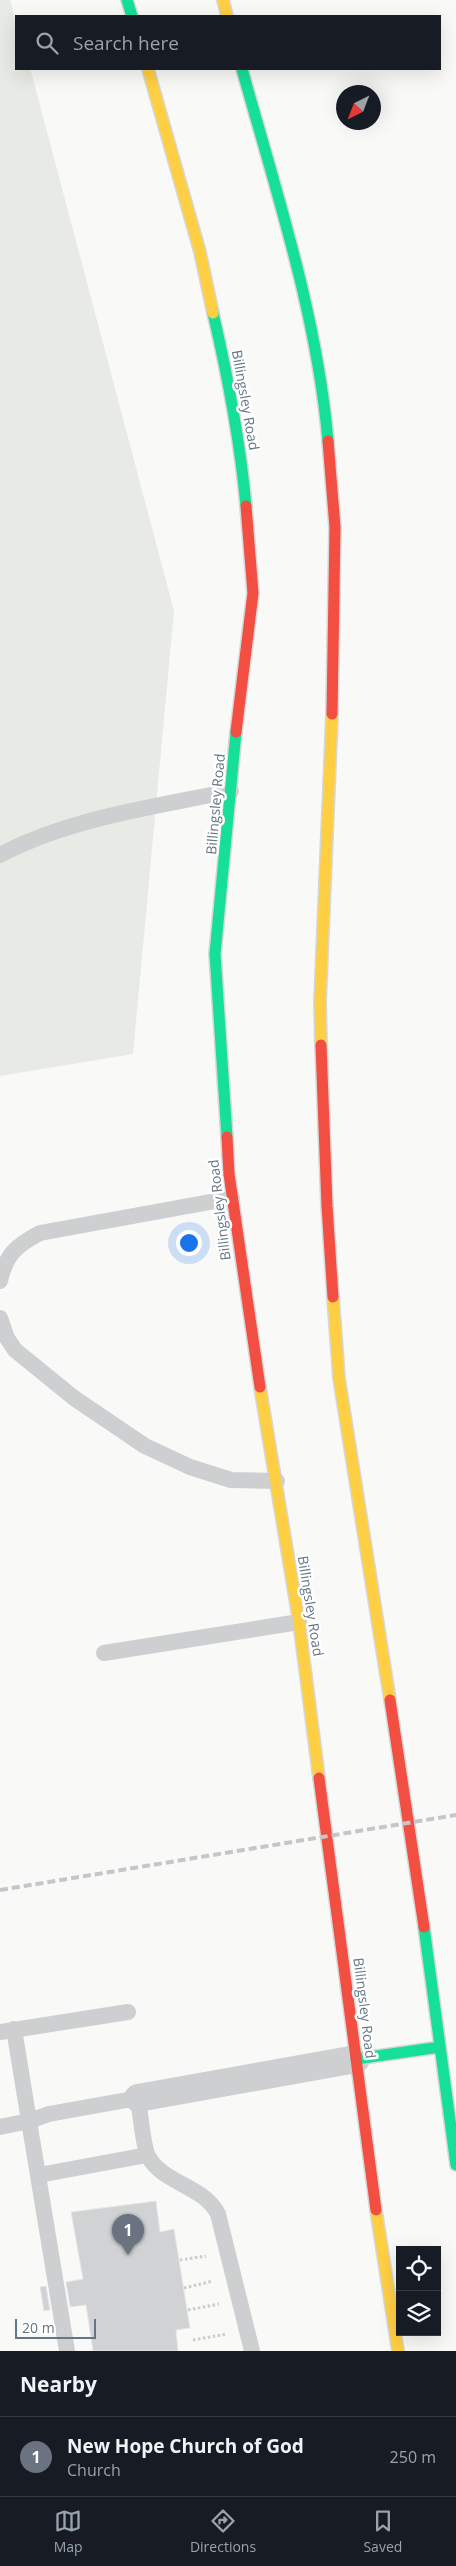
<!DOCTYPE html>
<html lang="en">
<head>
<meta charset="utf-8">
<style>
  :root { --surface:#171b24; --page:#242831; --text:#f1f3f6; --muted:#9ea1a6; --line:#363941; --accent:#98a4ad }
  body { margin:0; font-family:"Open Sans",sans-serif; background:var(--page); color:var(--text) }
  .controls { position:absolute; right:15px; bottom:15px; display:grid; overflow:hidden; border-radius:0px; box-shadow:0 5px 20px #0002 }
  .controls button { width:45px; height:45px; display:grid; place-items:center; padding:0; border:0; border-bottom:1px solid var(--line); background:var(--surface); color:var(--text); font:25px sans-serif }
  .compass { position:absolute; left:336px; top:85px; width:45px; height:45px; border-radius:50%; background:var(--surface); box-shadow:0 5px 20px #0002; rotate:222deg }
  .scale { position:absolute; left:15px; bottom:12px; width:81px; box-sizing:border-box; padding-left:5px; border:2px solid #647684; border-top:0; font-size:14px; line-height:18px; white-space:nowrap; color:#647684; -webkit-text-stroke:4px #fff; paint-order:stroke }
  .you { position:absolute; left:188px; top:1242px; width:18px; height:18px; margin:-12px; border:4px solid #fff; border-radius:50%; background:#1a73e8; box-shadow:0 0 0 8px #1a73e833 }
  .badge { display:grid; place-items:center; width:32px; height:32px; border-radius:50%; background:var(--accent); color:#fff; font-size:16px; font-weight:700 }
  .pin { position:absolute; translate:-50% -41px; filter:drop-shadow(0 1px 2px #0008) }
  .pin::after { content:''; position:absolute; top:26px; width:18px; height:15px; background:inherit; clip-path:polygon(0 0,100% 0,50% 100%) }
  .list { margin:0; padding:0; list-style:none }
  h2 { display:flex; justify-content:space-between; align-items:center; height:65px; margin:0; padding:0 20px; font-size:21px }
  h2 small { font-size:16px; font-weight:400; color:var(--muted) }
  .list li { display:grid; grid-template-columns:32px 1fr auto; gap:15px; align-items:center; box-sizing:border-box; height:80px; padding:0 20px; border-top:1px solid var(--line) }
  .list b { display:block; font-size:19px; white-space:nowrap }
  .list p { margin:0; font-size:16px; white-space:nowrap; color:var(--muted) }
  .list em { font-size:16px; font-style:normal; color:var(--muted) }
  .icon { flex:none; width:28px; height:28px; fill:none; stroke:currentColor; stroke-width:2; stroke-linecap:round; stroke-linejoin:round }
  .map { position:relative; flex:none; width:456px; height:2351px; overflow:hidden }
  .search { position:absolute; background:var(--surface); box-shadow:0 5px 20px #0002; left:15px; right:15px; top:15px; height:55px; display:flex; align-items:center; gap:12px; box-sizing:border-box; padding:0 18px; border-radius:0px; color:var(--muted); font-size:19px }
  .sheet { height:145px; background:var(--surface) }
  nav { display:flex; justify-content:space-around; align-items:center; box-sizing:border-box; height:70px; border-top:1px solid var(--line); background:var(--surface); font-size:14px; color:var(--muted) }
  nav a { display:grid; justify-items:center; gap:2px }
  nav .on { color:var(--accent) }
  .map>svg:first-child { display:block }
</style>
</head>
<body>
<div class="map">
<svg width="456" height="2351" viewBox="0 0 456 2351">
  <rect width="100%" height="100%" fill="#f9f9f8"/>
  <path fill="#e8ebe5" d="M0 0H10L16 23V69H30L32 75 174 611 133 1054 0 1076Z"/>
  <path fill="#d0d2d3" stroke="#e8e8e8" d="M156 2201 160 2232 174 2229 190 2328 176 2330 178 2351H93L86 2305 70 2307 66 2282 83 2279 71 2212Z
    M46 2286 50 2310 44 2311 40 2287Z"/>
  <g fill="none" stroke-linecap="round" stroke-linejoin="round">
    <g stroke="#d6d7d8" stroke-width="14">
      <path id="fast" d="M127 0 132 16
        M242 69C276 191 317 315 328 441
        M213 313C228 377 240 441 246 506
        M227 1137 215 954 236 732
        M424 1927 456 2165
        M356 2059 440 2047"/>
    </g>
    <g stroke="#d6d7d8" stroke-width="14">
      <path id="slow" d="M223 0 227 16
        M148 69 200 252 213 313
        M321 1045 320 1002 332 714
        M333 1297 339 1378 390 1700
        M260 1387 299 1622 319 1778
        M376 2210 398 2351"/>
    </g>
    <g stroke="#d6d7d8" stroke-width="14">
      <path id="jam" d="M328 441 335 527 332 714
        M236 732 253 593 246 506
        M321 1045 327 1206 333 1297
        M227 1137 229 1174 260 1387
        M390 1700 424 1927
        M319 1778 376 2210"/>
    </g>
    <path stroke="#cbcccd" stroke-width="3" stroke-dasharray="2.5 2.5" stroke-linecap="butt" d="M180 2260 206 2256
      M184 2288 213 2281
      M188 2310 219 2304
      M193 2340 227 2334"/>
    <path stroke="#cecfd0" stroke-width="16" d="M0 855C70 818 154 807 231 791
      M0 1281C6 1254 17 1245 40 1233L232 1198
      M0 1318 7 1338 15 1350 74 1398 145 1446 190 1467 231 1480 277 1481
      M104 1653 299 1622
      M0 2032 128 2012
      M0 2127 29 2121 14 2029
      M39 2175 147 2155
      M67 2351 29 2121 49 2114 138 2098C140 2111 143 2146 148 2156 163 2184 203 2185 218 2214L252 2351"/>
    <path stroke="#cecfd0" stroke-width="28" d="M138 2098 356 2059"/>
    <use href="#fast" stroke="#16e098" stroke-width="11"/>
    <use href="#slow" stroke="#ffcf43" stroke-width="11"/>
    <use href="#jam" stroke="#f24e42" stroke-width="11"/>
    <path stroke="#c4c6c7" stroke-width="4" stroke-dasharray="8 4" stroke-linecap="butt" d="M0 1890 456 1815"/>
  </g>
  <g text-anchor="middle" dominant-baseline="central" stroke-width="5" stroke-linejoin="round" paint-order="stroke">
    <g font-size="14" fill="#647684" stroke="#fff">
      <text transform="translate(246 400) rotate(80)">Billingsley Road</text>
      <text transform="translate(215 804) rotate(-85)">Billingsley Road</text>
      <text transform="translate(219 1210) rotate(-97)">Billingsley Road</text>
      <text transform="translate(311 1606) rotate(81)">Billingsley Road</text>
      <text transform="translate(365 2008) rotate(83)">Billingsley Road</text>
    </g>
  </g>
</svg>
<div class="controls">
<button><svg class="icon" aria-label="locate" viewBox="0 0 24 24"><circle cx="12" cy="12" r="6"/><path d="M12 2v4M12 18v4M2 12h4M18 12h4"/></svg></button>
<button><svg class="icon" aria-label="layers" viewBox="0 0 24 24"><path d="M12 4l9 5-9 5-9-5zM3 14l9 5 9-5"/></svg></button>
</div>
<svg class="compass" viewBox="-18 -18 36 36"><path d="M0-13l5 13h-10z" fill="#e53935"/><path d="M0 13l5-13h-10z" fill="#9ea1a6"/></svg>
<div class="scale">20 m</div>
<div class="you"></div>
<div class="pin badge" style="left:128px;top:2255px;background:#6b7280">1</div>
<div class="search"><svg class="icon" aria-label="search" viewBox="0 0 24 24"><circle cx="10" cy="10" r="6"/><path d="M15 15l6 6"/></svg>Search here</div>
</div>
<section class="sheet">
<h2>Nearby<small></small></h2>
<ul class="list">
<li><span class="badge" style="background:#6b7280">1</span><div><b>New Hope Church of God</b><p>Church</p></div><em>250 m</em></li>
</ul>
</section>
<nav>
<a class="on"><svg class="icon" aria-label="map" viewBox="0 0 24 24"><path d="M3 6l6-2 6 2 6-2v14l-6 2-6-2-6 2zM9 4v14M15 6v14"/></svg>Map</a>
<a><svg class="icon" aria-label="directions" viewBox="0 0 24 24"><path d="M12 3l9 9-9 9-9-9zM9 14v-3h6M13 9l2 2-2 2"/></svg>Directions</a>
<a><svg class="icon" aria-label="saved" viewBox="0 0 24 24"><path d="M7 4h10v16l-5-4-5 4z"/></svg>Saved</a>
</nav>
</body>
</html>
